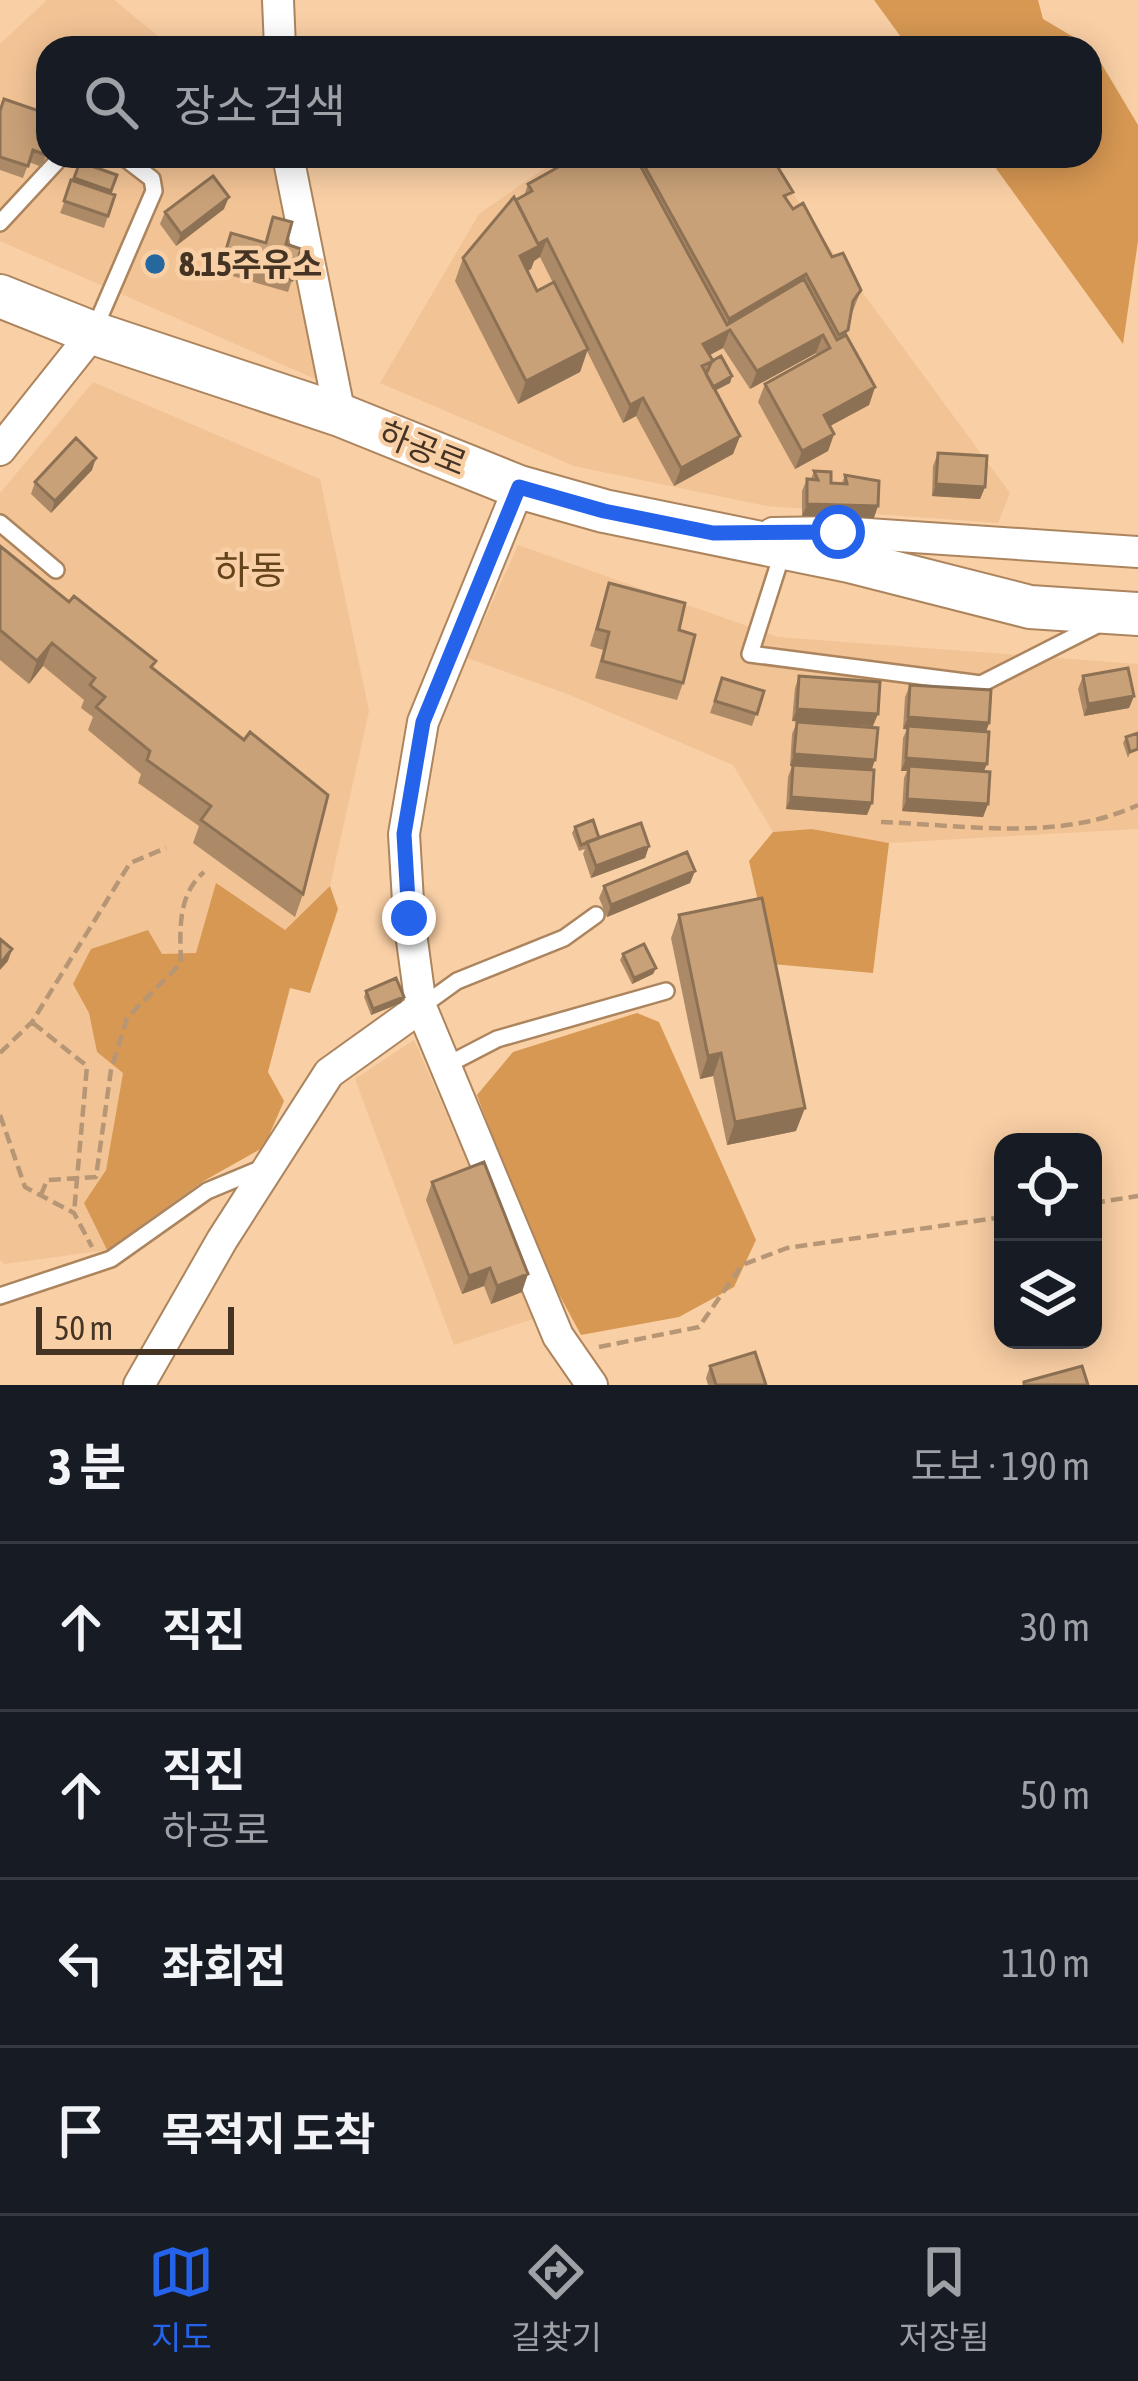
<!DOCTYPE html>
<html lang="ko">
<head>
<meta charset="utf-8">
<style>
  :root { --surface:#171b24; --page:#242831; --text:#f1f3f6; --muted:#9ea1a6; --line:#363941; --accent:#2563eb }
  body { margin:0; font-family:"Asap Condensed","Noto Sans KR",sans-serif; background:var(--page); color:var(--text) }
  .controls { position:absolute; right:36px; bottom:36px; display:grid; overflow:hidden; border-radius:24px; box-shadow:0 6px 30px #0003 }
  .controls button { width:108px; height:108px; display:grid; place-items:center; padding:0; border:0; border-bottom:3px solid var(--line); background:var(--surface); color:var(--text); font:60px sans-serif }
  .scale { position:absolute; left:36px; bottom:30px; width:198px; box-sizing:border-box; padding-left:12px; border:6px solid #453424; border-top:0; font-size:33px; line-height:42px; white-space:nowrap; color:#453424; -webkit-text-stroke:9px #f9cfa5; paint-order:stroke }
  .stop { position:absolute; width:36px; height:36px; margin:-27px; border:9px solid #2563eb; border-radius:50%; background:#fff }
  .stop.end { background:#2563eb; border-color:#fff; box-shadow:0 3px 12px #0008 }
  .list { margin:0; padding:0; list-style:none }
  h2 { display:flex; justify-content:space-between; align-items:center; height:156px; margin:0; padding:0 48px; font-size:51px }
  h2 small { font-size:39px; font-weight:400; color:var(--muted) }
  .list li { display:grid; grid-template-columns:78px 1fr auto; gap:36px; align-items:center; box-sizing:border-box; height:168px; padding:0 48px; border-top:3px solid var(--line) }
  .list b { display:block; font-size:45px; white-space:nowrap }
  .list p { margin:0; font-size:39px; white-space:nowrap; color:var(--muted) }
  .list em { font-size:39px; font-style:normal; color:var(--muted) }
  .icon { flex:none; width:66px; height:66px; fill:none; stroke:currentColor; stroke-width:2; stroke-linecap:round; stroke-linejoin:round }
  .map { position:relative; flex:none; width:1138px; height:1385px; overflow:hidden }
  .search { position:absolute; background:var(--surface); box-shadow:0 6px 30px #0003; left:36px; right:36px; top:36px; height:132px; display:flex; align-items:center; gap:30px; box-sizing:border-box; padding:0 42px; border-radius:36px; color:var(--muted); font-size:45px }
  .sheet { height:828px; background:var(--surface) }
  nav { display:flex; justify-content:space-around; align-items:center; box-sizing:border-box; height:168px; border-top:3px solid var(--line); background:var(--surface); font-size:33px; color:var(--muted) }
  nav a { display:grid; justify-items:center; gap:6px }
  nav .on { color:var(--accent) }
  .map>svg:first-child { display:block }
</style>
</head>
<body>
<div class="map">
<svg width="1138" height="1385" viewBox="0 0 1138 1385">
  <rect width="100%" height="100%" fill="#f9cfa5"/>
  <path fill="#f2c395" d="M47 0H114L173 48H48V156H278L320 381 0 241V44Z
    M562 156H768L824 240 1010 493 998 523 766 506 574 466 380 383 479 214Z
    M93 382 320 479 369 711 330 886 285 930 196 954H162L73 984 89 1013 97 1052 123 1072 106 1171 84 1203 107 1250 4 1264 0 1260V493Z
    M518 545 778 637 1138 664V829L889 843 812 829 773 832 733 765 565 693 467 658Z
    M414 1040 536 1318 454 1345 355 1079Z"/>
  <path fill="#d79853" d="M874 0H1038L1043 19 1092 48 1138 125V241L1123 344 987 156H1090V48H909Z
    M812 829 889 843 873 973 772 964 749 861 773 832Z
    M216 883 285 930 330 886 338 909 310 993 290 988 268 1072 284 1101 264 1147 202 1182 107 1250 84 1203 106 1170 123 1073 97 1052 89 1013 73 984 91 949 148 930 162 954 196 953Z
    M637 1013 659 1022 756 1240 734 1287 679 1317 581 1335 533 1246 477 1095 513 1052Z"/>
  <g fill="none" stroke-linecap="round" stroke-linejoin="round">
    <g stroke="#ac855e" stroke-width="20">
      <path id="lane" d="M0 223 62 156
        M94 330 154 191 152 179 122 156
        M0 523 56 570
        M783 551 750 654 981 684 1099 624
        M421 1007 457 981 564 938 596 915
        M445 1066 497 1039 666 991
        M0 1296 111 1259 207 1191 262 1168"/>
    </g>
    <g stroke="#ac855e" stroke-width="34">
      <path id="street" d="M278 0 280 48
        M288 156 340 415
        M0 450 93 333
        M519 487 423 722 404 834 409 918 421 1007 558 1336 592 1385
        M773 533 838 532 1138 552
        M139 1385 222 1240 329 1073 421 1007"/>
    </g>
    <g stroke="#ac855e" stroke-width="46">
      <path id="secondary" d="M0 296 93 333 340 415 519 487 604 511 849 561 1030 607 1138 614"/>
    </g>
    <path stroke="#b69675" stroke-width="4.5" stroke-dasharray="12 6" stroke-linecap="butt" d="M881 822C965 825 1059 842 1138 805
      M33 1023 87 1066 74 1213
      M0 1053 32 1022 130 863 166 848
      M0 1115 25 1187 74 1213 92 1247
      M41 1195 47 1180 96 1177 111 1070 127 1018 181 963C180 931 177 895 204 872
      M1093 1203 1138 1196
      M599 1347 699 1327 742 1265 787 1248 1003 1217"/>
    <use href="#lane" stroke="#fff" stroke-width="15"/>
    <use href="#street" stroke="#fff" stroke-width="30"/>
    <use href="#secondary" stroke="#fff" stroke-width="42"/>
  </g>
  <path fill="#ad8a67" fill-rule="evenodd" d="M0 110 48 150 42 167 29 162 23 178 0 170Z
    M578 156H771L789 203 861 290 851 316 846 335 875 387 869 405 830 426 834 434 828 451 795 469 758 402 765 384 817 355 816 353 750 389 723 348 709 355 712 361 732 376 730 383 715 390 740 436 733 454 674 486 636 416 623 423 587 351 580 372 518 404 455 281 463 258 524 196 528 184ZM540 257 553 283 537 291 527 271 531 269 534 261Z
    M80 162 117 175 110 193 115 195 104 228 60 213Z
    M224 209 176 246 160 224 165 212Z
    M231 233 265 243 286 244 292 280 288 292 219 272Z
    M938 453 985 487 980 499 932 496 933 466Z
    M92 470 51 513 31 494 35 482Z
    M814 471 831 483H842L845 475 874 518 802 516V491L807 479H811Z
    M0 546 153 668 303 894 295 917 193 843 199 826 138 783 141 774 88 730 93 717 81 708 84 700 43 666 29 684 0 660Z
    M609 583 679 630 683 683 677 700 595 678 603 650 590 646Z
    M799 676 873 726 792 721 795 688Z
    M1083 676 1134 696 1129 708 1084 716 1078 689Z
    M722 678 764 691 752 726 710 713Z
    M910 685 989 723 986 731 984 772 988 804 983 817 902 811 904 778 907 771H901L903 738 907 729H903L905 697Z
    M797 722 871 770 867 815 786 809 788 777 792 766H790L792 734Z
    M1138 733 1128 758 1123 743 1126 737Z
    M575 827 599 838 649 846 645 858 591 878 583 854 585 849 579 851 572 833Z
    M695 871 690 883 607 917 599 898 604 886Z
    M679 915 796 1131 727 1145 713 1076 700 1079 671 938Z
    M623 954 656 968 653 974 632 984 620 960Z
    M366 991 401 1003 371 1015 364 997Z
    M432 1182 522 1292 491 1304 484 1286 462 1294 426 1200Z
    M710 1366 766 1385H708L706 1378Z"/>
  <path fill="#8d7154" d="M229 197 224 209 176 246 181 234Z
    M547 239 540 257 534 261 531 269 511 280 520 256Z
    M806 274 798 297 730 330 723 348 697 362 703 344 723 333 729 319Z
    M823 335 816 353 750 389 757 371Z
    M588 349 580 372 518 404 526 381Z
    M732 376 730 383 703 397 705 391Z
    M875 387 869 405 817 433 824 415Z
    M643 398 636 416 623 423 630 405Z
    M834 434 828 451 795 469 802 451Z
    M740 436 733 454 674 486 681 468Z
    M96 458 92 470 51 513 55 501Z
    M936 484 985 487 980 499 932 496Z
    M807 504 878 506 874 518 802 516Z
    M52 643 43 666 29 684 37 661Z
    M1134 696 1129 708 1084 716 1088 704Z
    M797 709 878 714 873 726 792 721Z
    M908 717 989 723 985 735 903 729Z
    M794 754 875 760 871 772 790 766Z
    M906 758 987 764 982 776 909 766 907 771H901Z
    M791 797 872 803 867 815 786 809Z
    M907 799 988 804 983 817 902 811Z
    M649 846 645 858 591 878 596 866Z
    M695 871 690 883 607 917 611 905Z
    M12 949 8 961 0 970V964Z
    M656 968 653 974 632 984 634 978Z
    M404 997 401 1003 371 1015 373 1009Z
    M721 1053 713 1076 700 1079 708 1056Z
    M805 1108 796 1131 727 1145 735 1122Z
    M490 1268 484 1286 462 1294 469 1276Z
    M528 1274 522 1292 491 1304 497 1286Z"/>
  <path fill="#c9a178" stroke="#8d7154" stroke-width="3" d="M4 99 48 114 46 155 33 150 28 166 0 157V111Z
    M578 156H635L727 325 804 279 837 340 846 335 875 387 824 415 834 434 802 451 765 384 830 348 823 335 757 371 730 330 703 344 713 361 702 366 740 436 681 468 643 398 630 405 547 239 538 244 516 200 532 191 528 184Z
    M639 156H771L793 192 784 196 793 209 803 203 832 257 843 253 861 290 853 301 848 330 839 335 806 274 729 319Z
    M80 162 117 175 111 191 74 178Z
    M213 176 229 197 181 234 165 212Z
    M71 180 115 195 108 216 64 201Z
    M514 197 539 246 520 256 537 291 554 282 588 349 526 381 463 258Z
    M273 217 292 222 286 244 301 249 292 280 223 260 231 233 266 243Z
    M721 356 732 376 713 387 706 374 712 361Z
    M76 438 96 458 55 501 35 482Z
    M938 453 987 456 985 487 936 484Z
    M814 471 831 472V483L847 484 845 475 879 481 878 506 807 504V479L818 480Z
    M0 546 69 602 74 596 156 661 151 667 244 740 250 732 328 795 303 894 201 820 211 806 147 760 150 751 96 707 105 697 90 685 95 678 52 643 37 661 0 630Z
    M609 583 685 603 679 630 695 635 683 683 602 661 609 632 597 629Z
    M1128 668 1134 696 1088 704 1083 676Z
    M799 676 880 682 878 714 797 709Z
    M722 678 764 691 757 714 715 701Z
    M910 685 991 690 989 723 908 717Z
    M797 722 878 728 875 760 794 754Z
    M908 726 989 732 987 764 906 758Z
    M1138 733V749L1130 752 1126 737Z
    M793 765 874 770 872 803 791 797Z
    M909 766 990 772 988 804 907 799Z
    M593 820 599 838 581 845 575 827Z
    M641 823 649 846 596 866 587 842Z
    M687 852 695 871 611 905 604 886Z
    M762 898 805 1108 735 1122 721 1053 708 1056 679 915Z
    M0 939 12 949 0 964Z
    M644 944 656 968 634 978 623 954Z
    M396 978 404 997 373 1009 366 991Z
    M484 1162 528 1274 497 1286 490 1268 469 1276 432 1182Z
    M755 1352 766 1385H716L710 1366Z
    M1082 1366 1088 1385H1024V1382Z"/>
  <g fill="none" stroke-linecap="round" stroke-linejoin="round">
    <path stroke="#2563eb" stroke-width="15" d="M409 918 404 834 423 722 519 487 604 511 713 533 838 532"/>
  </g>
  <circle fill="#26689e" stroke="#f9cfa5" stroke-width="4.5" cx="155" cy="264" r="12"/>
  <g text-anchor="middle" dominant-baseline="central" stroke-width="9" stroke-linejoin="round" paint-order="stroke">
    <g font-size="33" font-weight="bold" fill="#453424" stroke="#f9cfa5" text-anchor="start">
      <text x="179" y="264">8.15주유소</text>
    </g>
    <g font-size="33" fill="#453424" stroke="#f9cfa5">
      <text transform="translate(423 448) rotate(22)">하공로</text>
    </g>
    <g font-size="39" fill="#65431b" stroke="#f9cfa5">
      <text x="250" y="570">하동</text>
    </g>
  </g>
</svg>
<div class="controls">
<button><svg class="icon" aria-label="locate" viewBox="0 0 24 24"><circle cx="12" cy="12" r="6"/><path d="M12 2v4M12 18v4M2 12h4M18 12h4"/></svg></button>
<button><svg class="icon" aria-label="layers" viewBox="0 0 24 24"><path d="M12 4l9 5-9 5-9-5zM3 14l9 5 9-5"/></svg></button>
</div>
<div class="scale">50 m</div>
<div class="stop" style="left:838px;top:532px"></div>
<div class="stop end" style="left:409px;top:918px"></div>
<div class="search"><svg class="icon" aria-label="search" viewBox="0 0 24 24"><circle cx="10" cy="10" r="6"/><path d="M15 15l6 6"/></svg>장소 검색</div>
</div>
<section class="sheet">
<h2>3 분<small>도보 · 190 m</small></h2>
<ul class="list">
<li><svg class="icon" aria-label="ahead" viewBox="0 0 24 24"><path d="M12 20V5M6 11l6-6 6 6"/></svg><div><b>직진</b></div><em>30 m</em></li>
<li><svg class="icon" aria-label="ahead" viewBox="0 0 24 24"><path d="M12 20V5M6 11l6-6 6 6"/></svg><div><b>직진</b><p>하공로</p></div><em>50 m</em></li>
<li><svg class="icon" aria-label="left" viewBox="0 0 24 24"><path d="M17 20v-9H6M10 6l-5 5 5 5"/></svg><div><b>좌회전</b></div><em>110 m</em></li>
<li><svg class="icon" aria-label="arrive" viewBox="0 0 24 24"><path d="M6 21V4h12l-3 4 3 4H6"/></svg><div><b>목적지 도착</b></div></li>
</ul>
</section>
<nav>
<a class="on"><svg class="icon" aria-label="map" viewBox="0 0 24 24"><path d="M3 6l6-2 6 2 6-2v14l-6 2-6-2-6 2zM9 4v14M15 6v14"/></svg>지도</a>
<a><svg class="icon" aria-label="directions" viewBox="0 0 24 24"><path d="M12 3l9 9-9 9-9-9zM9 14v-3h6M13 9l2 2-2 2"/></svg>길찾기</a>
<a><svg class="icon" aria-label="saved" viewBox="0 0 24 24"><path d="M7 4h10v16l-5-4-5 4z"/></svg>저장됨</a>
</nav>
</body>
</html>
